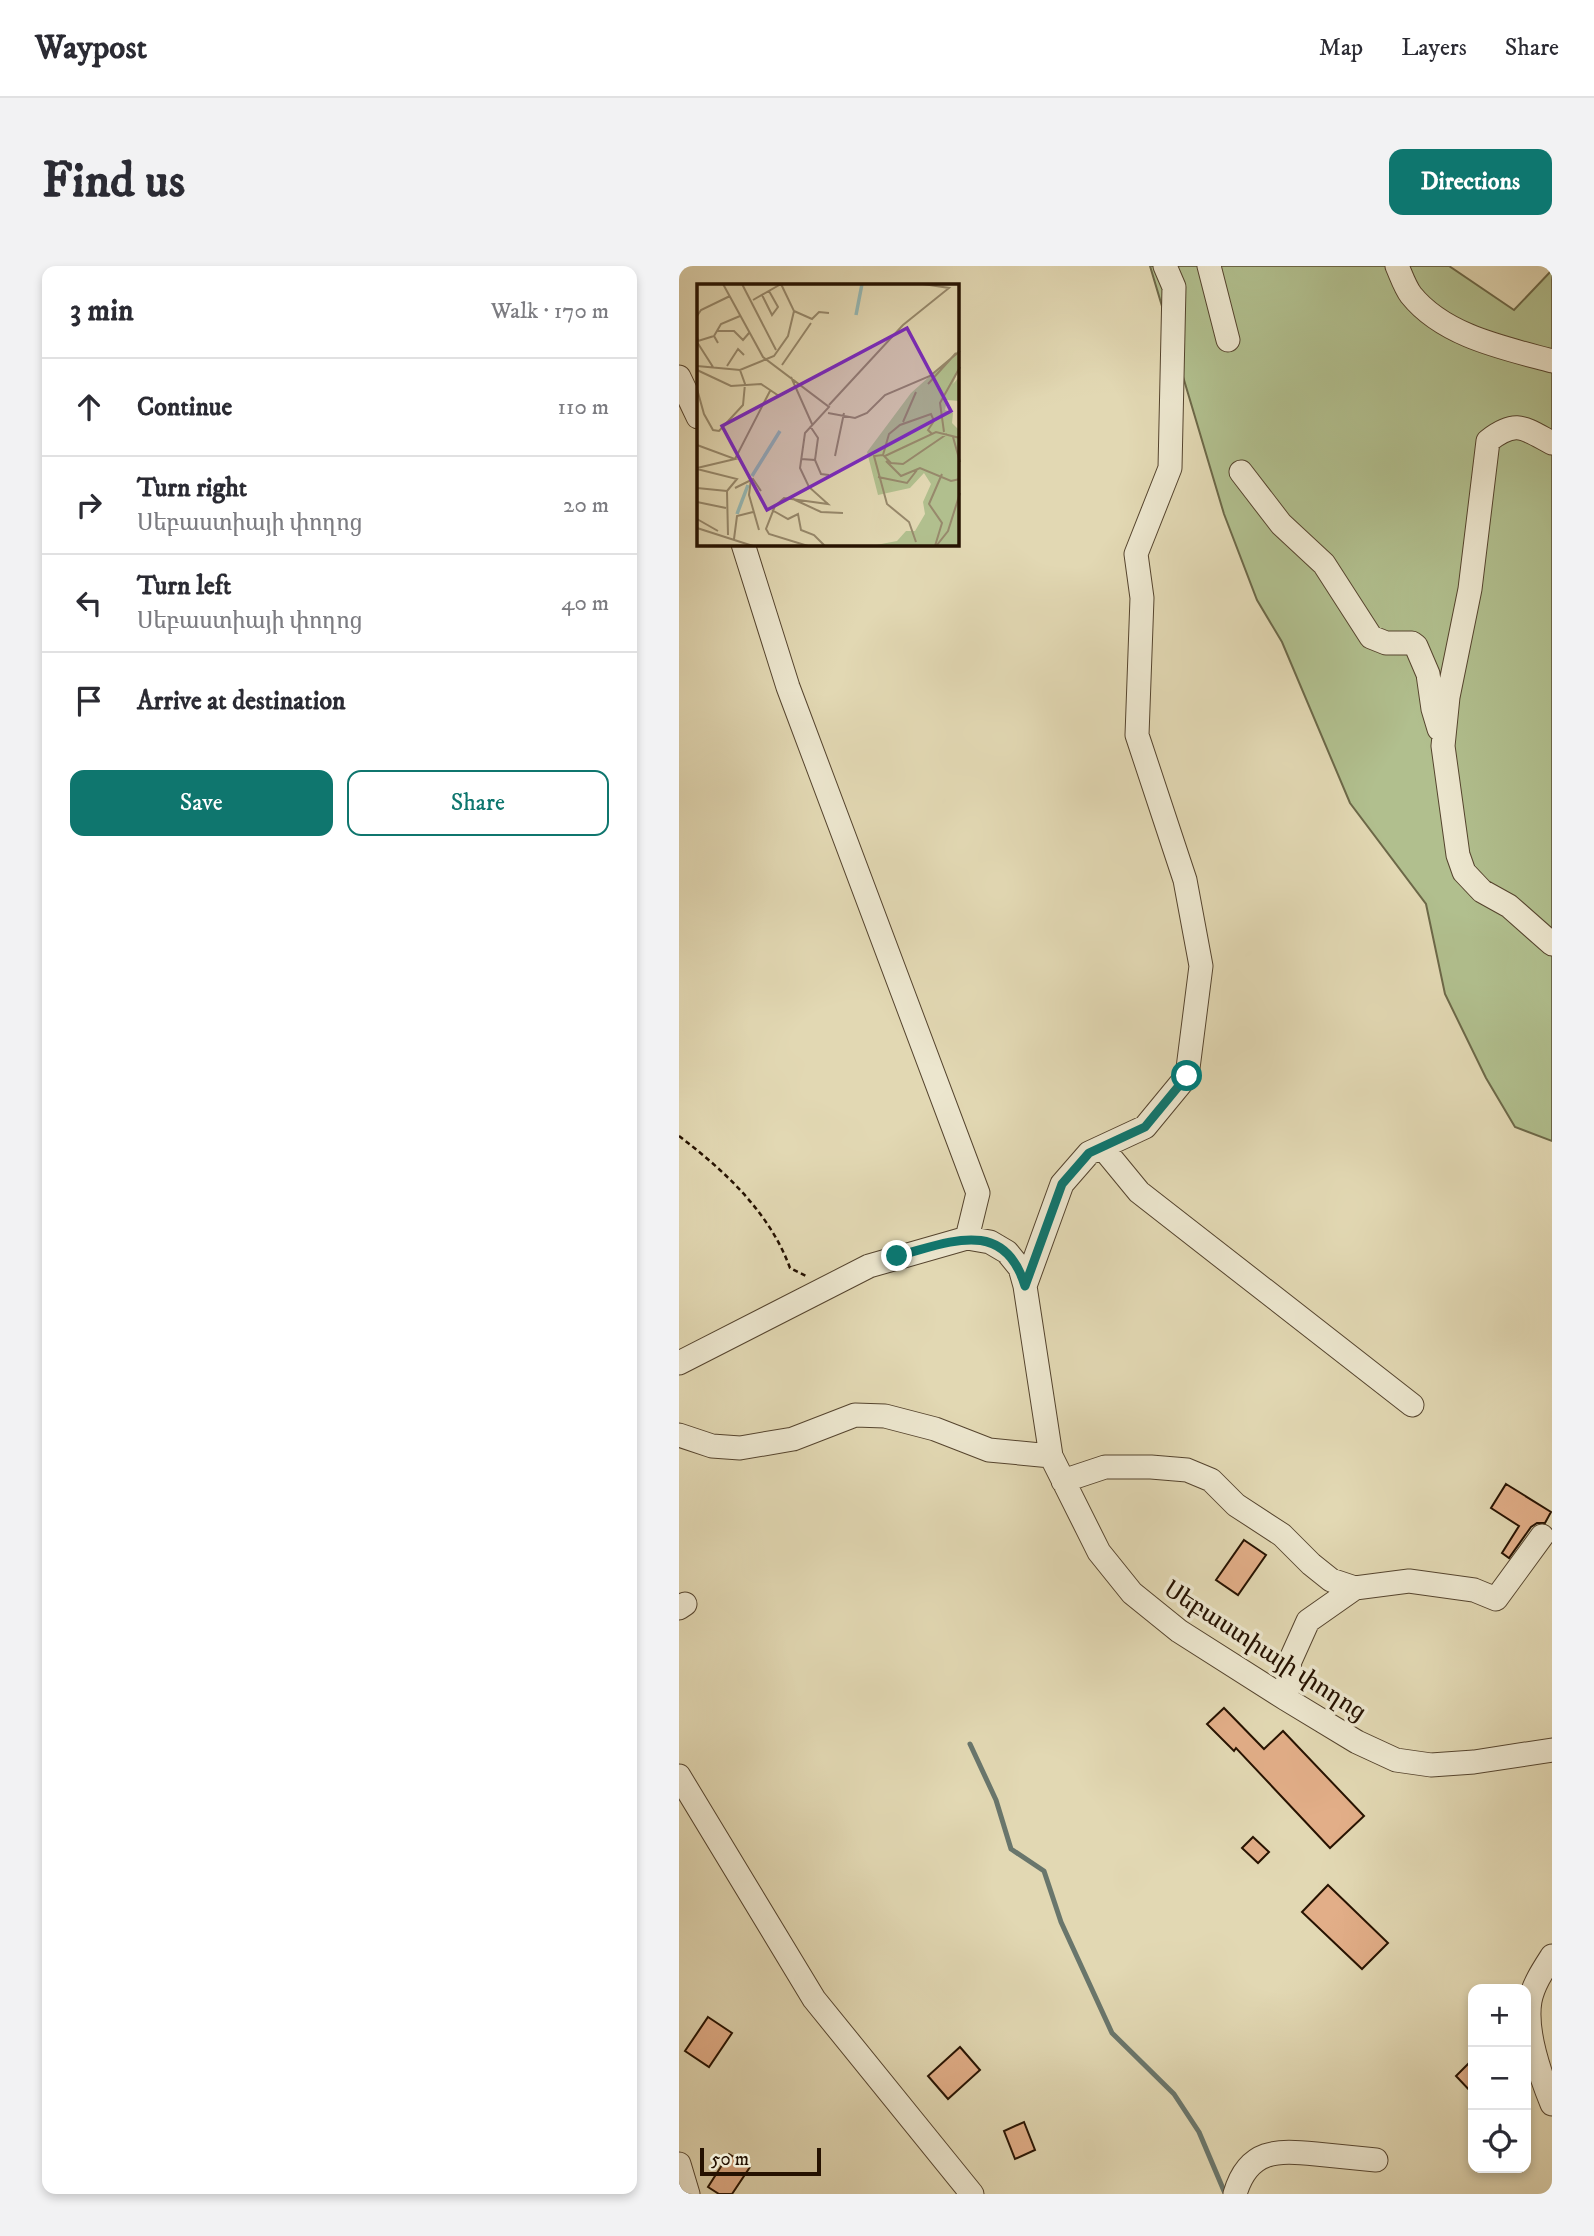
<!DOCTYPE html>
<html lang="en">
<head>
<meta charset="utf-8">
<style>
  :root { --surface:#fff; --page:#f2f2f3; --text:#2b2b33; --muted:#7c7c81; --line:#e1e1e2; --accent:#0f766e }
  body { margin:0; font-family:"IM FELL DW Pica","Noto Serif Armenian",serif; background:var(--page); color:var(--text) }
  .controls { position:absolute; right:21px; bottom:21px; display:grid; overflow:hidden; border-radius:14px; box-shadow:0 4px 10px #0003 }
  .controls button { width:63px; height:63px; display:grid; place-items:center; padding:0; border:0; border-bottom:2px solid var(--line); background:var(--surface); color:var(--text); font:35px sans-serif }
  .scale { position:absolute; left:21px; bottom:18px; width:121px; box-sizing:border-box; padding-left:7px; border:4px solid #261201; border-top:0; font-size:19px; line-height:24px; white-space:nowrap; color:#261201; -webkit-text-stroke:5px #ece6ce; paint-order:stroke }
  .stop { position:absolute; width:21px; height:21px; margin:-16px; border:5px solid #0f766e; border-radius:50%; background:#fff }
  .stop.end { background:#0f766e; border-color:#fff; box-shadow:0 2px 7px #0008 }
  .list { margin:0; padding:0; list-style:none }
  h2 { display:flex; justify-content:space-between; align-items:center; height:91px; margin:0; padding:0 28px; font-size:30px }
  h2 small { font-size:23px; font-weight:400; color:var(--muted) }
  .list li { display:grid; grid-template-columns:46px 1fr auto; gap:21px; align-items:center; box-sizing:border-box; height:98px; padding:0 28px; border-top:2px solid var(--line) }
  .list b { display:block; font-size:26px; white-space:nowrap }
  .list p { margin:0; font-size:23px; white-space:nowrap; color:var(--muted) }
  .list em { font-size:23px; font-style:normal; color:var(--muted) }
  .actions { display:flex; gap:14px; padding:21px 28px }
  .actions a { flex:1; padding:16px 0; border:2px solid var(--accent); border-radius:14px; text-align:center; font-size:24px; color:var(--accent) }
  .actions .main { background:var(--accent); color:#fff }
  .icon { flex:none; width:38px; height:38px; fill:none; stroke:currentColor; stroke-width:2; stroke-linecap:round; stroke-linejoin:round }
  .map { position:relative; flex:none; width:873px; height:1928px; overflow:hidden; border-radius:14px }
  header { display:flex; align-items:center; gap:42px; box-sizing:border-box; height:98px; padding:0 35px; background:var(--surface); border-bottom:2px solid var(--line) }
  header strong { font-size:33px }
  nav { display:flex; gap:38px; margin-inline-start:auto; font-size:24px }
  .intro { display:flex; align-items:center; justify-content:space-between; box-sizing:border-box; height:168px; padding:0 42px }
  h1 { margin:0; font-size:49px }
  .button { padding:18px 32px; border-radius:14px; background:var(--accent); color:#fff; font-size:24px; font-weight:700 }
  main { display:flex; gap:42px; padding:0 42px }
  aside { flex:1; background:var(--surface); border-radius:14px; box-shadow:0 4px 10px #0003 }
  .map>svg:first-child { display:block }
</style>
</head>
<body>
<header>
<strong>Waypost</strong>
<nav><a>Map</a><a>Layers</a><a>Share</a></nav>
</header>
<div class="intro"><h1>Find us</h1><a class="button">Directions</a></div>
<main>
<aside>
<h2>3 min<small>Walk · 170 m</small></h2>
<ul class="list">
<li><svg class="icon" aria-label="ahead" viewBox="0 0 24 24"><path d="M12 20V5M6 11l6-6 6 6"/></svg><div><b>Continue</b></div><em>110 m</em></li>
<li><svg class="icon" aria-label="right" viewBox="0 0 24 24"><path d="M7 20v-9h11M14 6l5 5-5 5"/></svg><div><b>Turn right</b><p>Սեբաստիայի փողոց</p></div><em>20 m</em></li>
<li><svg class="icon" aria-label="left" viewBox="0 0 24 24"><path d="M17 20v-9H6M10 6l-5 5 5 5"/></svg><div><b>Turn left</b><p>Սեբաստիայի փողոց</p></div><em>40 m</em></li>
<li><svg class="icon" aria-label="arrive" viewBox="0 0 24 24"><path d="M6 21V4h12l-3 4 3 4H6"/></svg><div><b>Arrive at destination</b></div></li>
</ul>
<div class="actions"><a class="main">Save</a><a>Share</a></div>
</aside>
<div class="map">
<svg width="873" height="1928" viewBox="0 0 873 1928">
  <rect width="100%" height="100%" fill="#e2d8b3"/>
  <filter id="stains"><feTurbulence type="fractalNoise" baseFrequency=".00286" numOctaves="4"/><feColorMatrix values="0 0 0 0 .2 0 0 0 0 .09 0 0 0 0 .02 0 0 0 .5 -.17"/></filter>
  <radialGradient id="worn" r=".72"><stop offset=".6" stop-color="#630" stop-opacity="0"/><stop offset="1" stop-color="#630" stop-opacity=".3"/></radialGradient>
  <path fill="#b1bf8e" stroke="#6c6848" stroke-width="2" d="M471 0H770L835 44 873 4V875L836 861 807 812 766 728 747 638 671 537 603 376 578 334 545 248Z"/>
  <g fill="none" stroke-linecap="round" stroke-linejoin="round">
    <path stroke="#69766c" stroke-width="5" d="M291 1478 317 1534 332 1583 365 1605 382 1656 433 1767 495 1828 520 1866 545 1925"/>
  </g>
  <path fill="#e2ae88" stroke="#261201" stroke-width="2" d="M827 1218 872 1246 866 1257H858L852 1261 830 1292 823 1287 840 1260 812 1242Z
    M565 1274 587 1289 559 1329 537 1314Z
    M545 1442 585 1483 604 1465 685 1550 651 1582 557 1482 555 1485 528 1458Z
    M574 1571 590 1586 579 1597 563 1582Z
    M649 1619 709 1677 683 1703 623 1646Z
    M29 1751 53 1767 30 1801 6 1785Z
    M281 1781 301 1804 269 1833 249 1810Z
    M794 1793V1828L777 1810Z
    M345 1856 356 1884 336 1893 325 1865Z
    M50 1888 71 1901 53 1928H40L29 1921Z"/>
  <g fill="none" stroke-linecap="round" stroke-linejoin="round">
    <g stroke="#55442e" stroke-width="25">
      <path id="minor" d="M530 0 549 74
        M718 0C722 9 726 21 732 29 765 70 825 82 873 95
        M0 111 19 151
        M873 177C845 162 837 153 809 175L791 323 769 431 764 480 779 589 785 606 803 625 830 640 873 678
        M562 206 602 258 645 298 692 371 707 377H733L737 380 749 408 754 443 760 463
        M64 278 109 421 299 927 288 972
        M423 881 460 926 733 1139
        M346 1020 383 918 410 887 466 861 508 810 522 700 506 614 458 469 463 332 457 288 491 202 495 21 486 0
        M0 1097 190 1000 288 972 311 976 328 986 341 1002 346 1020 372 1190 420 1286 453 1327 500 1365 607 1433 678 1476 717 1494 752 1499 795 1496 873 1484
        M0 1169 33 1180 61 1182 114 1173 176 1149 206 1150 256 1163 310 1184 372 1190
        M384 1215 426 1201H472L508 1204 532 1214 557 1239 603 1269 632 1298 652 1314 676 1322
        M0 1342 6 1338
        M607 1433 611 1395 629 1355 676 1322 730 1315 795 1324 817 1333 863 1270
        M0 1510 135 1733 293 1928
        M873 1690C864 1704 854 1719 851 1735 846 1765 862 1811 873 1838
        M0 1898 9 1928
        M556 1928C569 1883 598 1884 637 1888 657 1890 677 1892 697 1894"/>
    </g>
    <path stroke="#261201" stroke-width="2.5" stroke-dasharray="5 3.5" stroke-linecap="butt" d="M0 870C46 905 91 947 111 1002L127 1010"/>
    <use href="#minor" stroke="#ece6ce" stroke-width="23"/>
  </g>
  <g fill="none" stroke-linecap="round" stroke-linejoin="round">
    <path stroke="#0f766e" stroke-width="9" d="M218 990C269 977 325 950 346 1020L383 918 410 887 466 861 508 810"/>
  </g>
  <g text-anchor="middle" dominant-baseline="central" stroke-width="7" stroke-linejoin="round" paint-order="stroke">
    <g font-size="24" fill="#261201" stroke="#ece6ce">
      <text transform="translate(586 1385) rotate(33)">Սեբաստիայի փողոց</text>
    </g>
  </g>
  <g transform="translate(18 18)">
    <rect width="262" height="262" fill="#e2d8b3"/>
    <path d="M262 66V84L256 100 262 93V117L250 116 248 126 256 129 255 139 262 146V262H174L200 257 209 247H218L228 230 226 218 234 200 227 189 213 204 181 211 170 168 214 109Z" fill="#b1bf8e"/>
    <path fill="none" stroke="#96b8b4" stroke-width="3.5" d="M159 31 165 0M55 192 83 147M40 230 51 201"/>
    <path fill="none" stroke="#97896c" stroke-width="2" d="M26 0 66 73 132 123 108 149 103 184 112 203 131 220 87 214 78 222 69 245 72 250 111 262M45 0 79 66M65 11 75 31 81 23 72 7M56 16 84 0M97 27 115 35 122 28 132 29M0 32 4 26 33 12M20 47H37L46 56 52 49M17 52 24 40 43 32M0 53 1 57 17 52 21 59M0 58 16 83M85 81 114 39M0 82 43 86 77 72 91 52 97 27 84 0M30 82 41 65 47 71M0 86 34 102 64 100 82 112M94 93 115 140M231 100 259 69M0 105 7 130 16 146 22 147 46 121 48 100 43 86M132 121 206 41 252 4 226 0M131 129 158 134 170 129 188 111 233 92 263 67M206 138 219 108M113 142 121 154 118 176M247 148 243 119 263 83M235 150 231 146 237 137 234 130 203 141 192 150 186 171 194 179 206 180 250 150M256 153 263 178M0 161 38 175 0 184M186 171 177 172 190 220 212 238 219 258M138 172 147 129M188 172 239 148 263 154M38 175 73 107M104 175 118 176 124 190 132 191M189 177 204 192 223 184 254 197 263 195M0 185 40 195 30 207M181 193 210 199 220 186M54 195 52 211 62 246M0 204 30 207M38 204 56 195 64 207M30 207 31 251M96 215 124 228 146 229M0 218 29 224M75 226 91 235 101 230 104 246 117 251 128 262M0 235 21 247M0 244 56 262M37 255 40 232 56 228M240 261 251 247 263 209M238 262 245 239 232 220 245 190"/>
    <path fill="#7b2cbf" fill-opacity="0.15" stroke="#7b2cbf" stroke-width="3.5" d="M210 44 254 127 70 226 25 142Z"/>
    <rect width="262" height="262" fill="none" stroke="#261201" stroke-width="3.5"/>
  </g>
  <rect width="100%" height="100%" filter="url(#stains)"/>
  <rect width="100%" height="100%" fill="url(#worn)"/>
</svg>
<div class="controls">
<button>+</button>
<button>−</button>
<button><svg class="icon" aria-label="locate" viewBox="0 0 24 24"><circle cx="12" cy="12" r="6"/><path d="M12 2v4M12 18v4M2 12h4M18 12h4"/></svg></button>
</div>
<div class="scale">50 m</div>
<div class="stop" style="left:508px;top:810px"></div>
<div class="stop end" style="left:218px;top:990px"></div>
</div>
</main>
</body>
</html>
